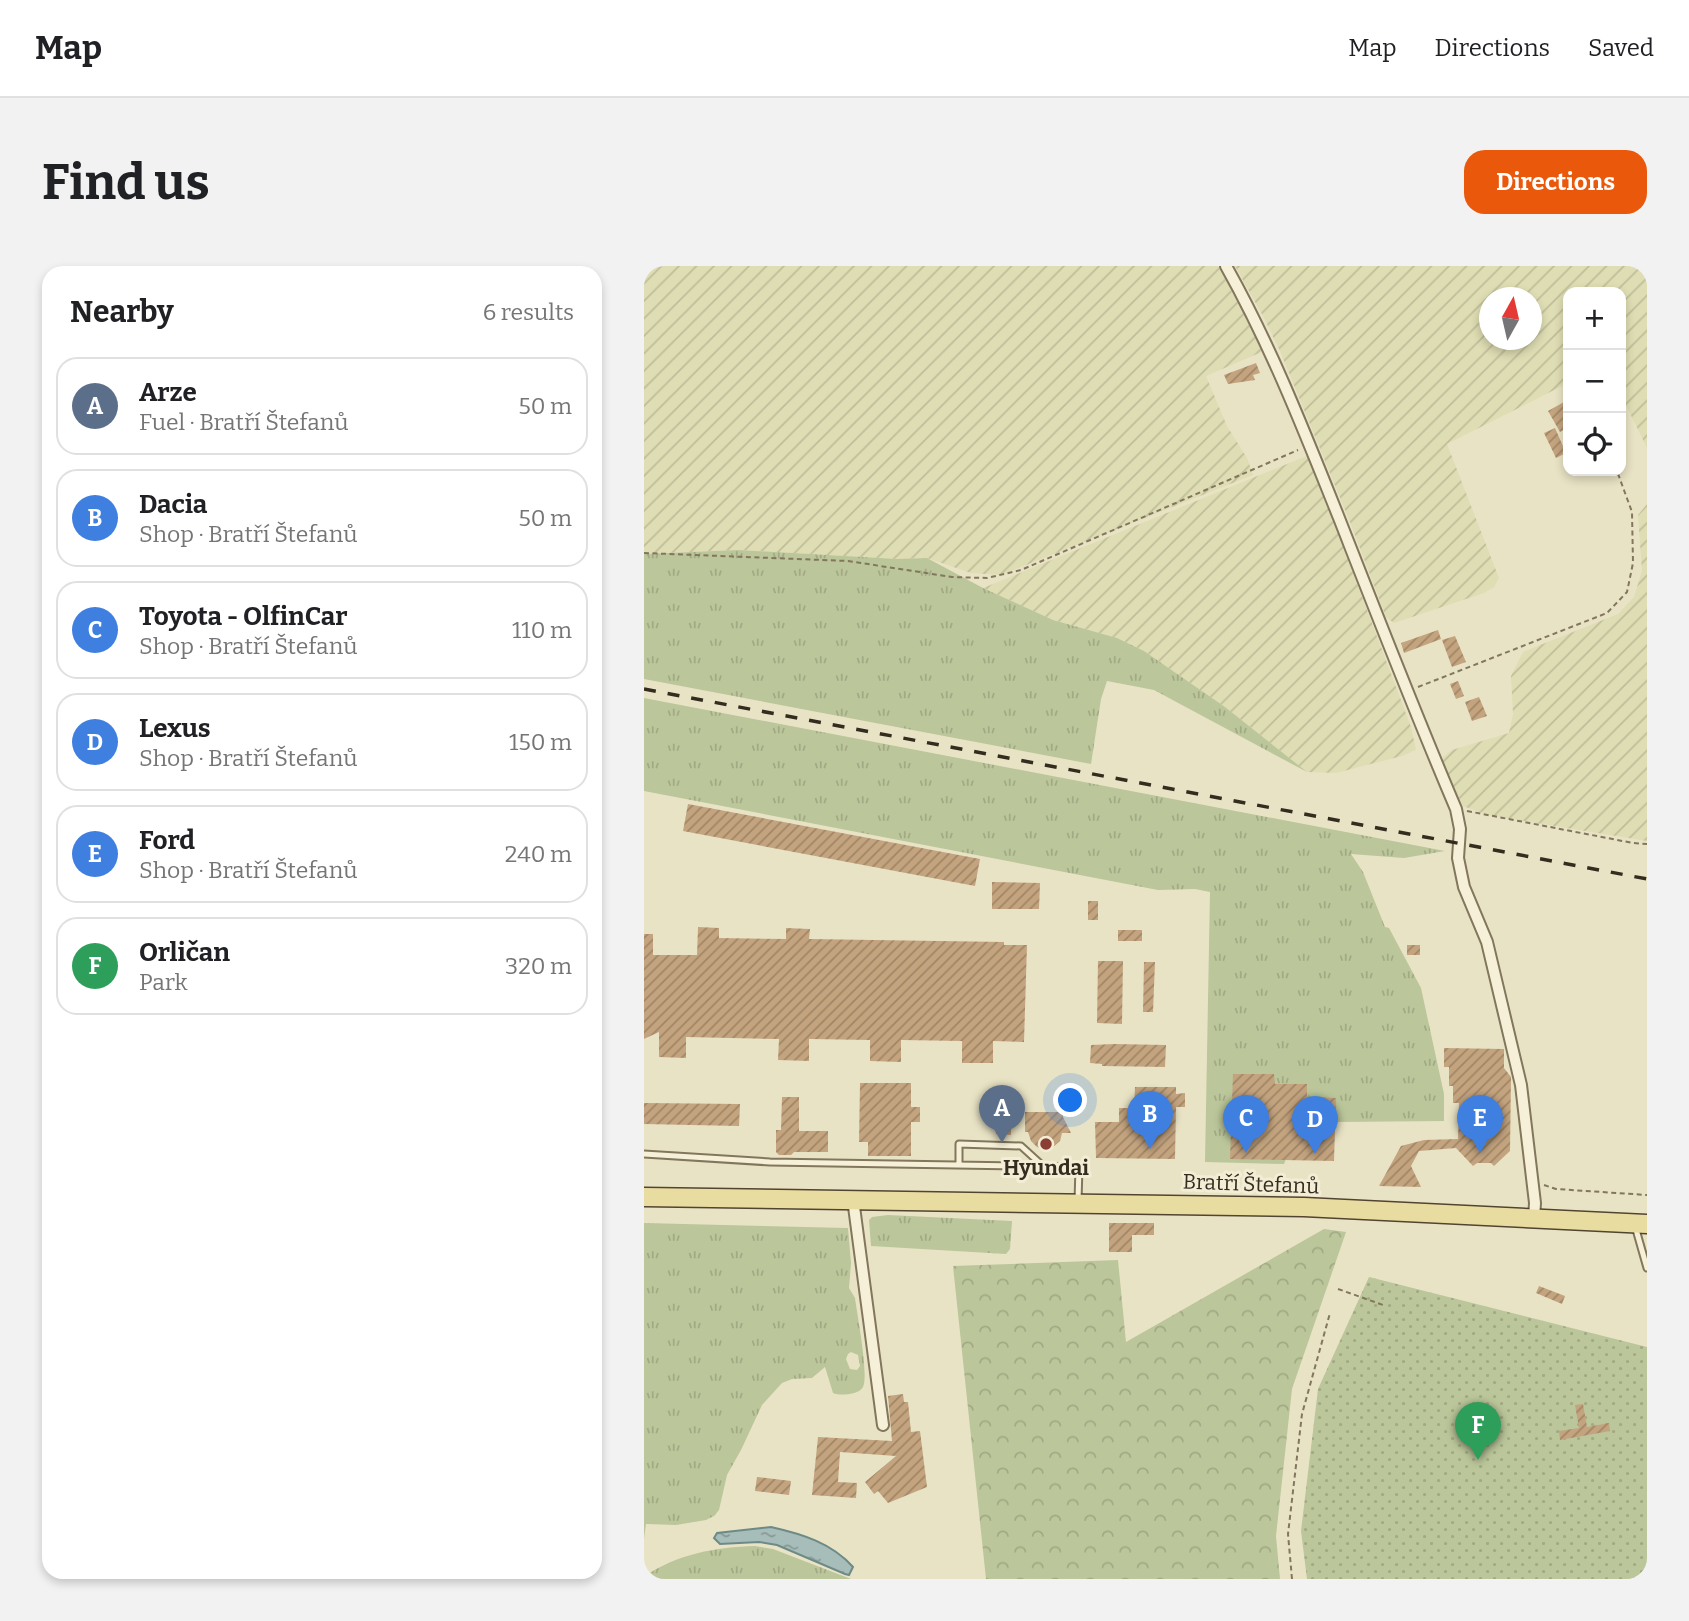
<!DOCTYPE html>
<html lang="en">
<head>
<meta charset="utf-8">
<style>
  :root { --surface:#fff; --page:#f2f2f2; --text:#202124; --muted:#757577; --line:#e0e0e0; --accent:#ea580c }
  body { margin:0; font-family:Bitter,serif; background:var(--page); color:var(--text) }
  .controls { position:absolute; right:21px; top:21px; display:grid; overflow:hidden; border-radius:14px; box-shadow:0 4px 10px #0003 }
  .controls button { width:63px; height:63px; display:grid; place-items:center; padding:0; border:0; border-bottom:2px solid var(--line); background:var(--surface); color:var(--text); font:35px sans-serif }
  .compass { position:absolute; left:835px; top:21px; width:63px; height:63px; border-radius:50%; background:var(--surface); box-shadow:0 4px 10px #0003; rotate:8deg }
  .you { position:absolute; left:427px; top:835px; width:24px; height:24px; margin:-18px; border:5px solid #fff; border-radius:50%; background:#1a73e8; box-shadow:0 0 0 10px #1a73e833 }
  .badge { display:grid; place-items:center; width:46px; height:46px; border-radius:50%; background:var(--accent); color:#fff; font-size:23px; font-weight:700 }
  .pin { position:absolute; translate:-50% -58px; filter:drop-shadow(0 2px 4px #0008) }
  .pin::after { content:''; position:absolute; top:37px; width:24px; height:21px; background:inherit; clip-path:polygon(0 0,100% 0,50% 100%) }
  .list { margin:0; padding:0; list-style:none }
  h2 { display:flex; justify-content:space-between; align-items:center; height:91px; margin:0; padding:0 28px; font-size:30px }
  h2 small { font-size:23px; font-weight:400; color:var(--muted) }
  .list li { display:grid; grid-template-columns:46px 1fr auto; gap:21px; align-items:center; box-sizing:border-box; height:98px; margin:0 14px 14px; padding:0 14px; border:2px solid var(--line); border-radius:21px }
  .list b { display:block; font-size:26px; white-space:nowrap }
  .list p { margin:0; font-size:23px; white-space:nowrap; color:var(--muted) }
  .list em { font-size:23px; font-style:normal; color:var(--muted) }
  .icon { flex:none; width:38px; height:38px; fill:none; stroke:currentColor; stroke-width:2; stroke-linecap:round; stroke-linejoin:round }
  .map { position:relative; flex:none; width:1003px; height:1313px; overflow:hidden; border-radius:21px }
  header { display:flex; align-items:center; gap:42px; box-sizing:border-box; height:98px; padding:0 35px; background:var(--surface); border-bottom:2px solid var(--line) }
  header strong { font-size:33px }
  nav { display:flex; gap:38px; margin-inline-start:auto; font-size:24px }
  .intro { display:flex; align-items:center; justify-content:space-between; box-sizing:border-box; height:168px; padding:0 42px }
  h1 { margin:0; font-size:49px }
  .button { padding:18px 32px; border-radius:21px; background:var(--accent); color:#fff; font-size:24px; font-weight:700 }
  main { display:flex; gap:42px; padding:0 42px }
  aside { flex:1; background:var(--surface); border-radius:21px; box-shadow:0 4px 10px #0003 }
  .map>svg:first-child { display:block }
</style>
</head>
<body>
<header>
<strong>Map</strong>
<nav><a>Map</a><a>Directions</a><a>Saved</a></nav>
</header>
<div class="intro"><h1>Find us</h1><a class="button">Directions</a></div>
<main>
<aside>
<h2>Nearby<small>6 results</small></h2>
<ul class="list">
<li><span class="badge" style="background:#5c6f8a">A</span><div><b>Arze</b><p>Fuel · Bratří Štefanů</p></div><em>50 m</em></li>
<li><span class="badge" style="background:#3f7fe0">B</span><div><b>Dacia</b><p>Shop · Bratří Štefanů</p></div><em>50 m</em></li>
<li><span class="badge" style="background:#3f7fe0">C</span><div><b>Toyota - OlfinCar</b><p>Shop · Bratří Štefanů</p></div><em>110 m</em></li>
<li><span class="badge" style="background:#3f7fe0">D</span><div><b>Lexus</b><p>Shop · Bratří Štefanů</p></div><em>150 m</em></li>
<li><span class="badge" style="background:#3f7fe0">E</span><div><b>Ford</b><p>Shop · Bratří Štefanů</p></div><em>240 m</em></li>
<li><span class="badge" style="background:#2e9e5b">F</span><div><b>Orličan</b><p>Park</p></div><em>320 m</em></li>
</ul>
</aside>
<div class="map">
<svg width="1003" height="1313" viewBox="0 0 1003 1313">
  <defs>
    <pattern id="farmland-furrows" width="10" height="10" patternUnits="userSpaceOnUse" patternTransform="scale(1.75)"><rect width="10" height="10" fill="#deddb3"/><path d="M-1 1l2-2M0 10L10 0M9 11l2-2" fill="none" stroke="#bfbe9a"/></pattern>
    <pattern id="grass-tufts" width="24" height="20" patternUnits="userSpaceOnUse" patternTransform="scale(1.75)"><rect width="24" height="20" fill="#bbc69a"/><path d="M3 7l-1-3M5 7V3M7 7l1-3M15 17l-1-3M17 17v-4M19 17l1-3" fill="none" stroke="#a1aa84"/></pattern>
    <pattern id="forest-crowns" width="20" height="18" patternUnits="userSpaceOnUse" patternTransform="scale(1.75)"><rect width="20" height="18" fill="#bbc69a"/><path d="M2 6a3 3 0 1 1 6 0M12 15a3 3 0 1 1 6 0" fill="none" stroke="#a1aa84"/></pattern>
    <pattern id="park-dots" width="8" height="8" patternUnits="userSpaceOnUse" patternTransform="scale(1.75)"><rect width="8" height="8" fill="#bbc69a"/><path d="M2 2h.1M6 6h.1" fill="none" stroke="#a1aa84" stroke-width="1.8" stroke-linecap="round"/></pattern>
    <pattern id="water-ripples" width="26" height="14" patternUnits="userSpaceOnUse" patternTransform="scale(1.75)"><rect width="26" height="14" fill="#a6bdb9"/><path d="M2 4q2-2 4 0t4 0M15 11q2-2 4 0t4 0" fill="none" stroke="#889a96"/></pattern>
    <pattern id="building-hatch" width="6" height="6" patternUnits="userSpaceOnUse" patternTransform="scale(1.75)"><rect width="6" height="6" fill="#c4a47f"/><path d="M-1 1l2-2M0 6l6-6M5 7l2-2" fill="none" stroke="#a08667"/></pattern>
  </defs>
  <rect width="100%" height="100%" fill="#e9e3c5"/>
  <path fill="url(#farmland-furrows)" fill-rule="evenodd" d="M0 0H574L620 85 562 110 583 160 603 192 609 209 357 309 327 307 283 292 253 293 94 284 0 288Z
    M591 0H1003V182L977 129V26H924V117L803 178 855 312 850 321 840 327 750 357 742 351 706 256 636 85 619 50ZM846 32H888V74H846Z
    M665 189 767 461 772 484 758 490 692 507 663 506 581 441 500 385 473 372 409 354 339 322Z
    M1003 238V575L844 549 819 540 799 499V491L808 484 865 467 869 448 867 410 879 386 974 348 990 331 998 305 994 249Z"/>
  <path fill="url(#grass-tufts)" fill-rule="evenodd" d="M94 284 253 293 283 292 339 322 409 354 473 372 500 385 581 441 663 506 510 424 463 415 457 433 447 498 0 413V288Z
    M0 432 801 585 760 592 707 588 719 606 741 661 745 662 777 722 800 828V855L692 856 654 862 640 898 561 896 566 626 551 623 514 624 0 525Z
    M244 949 368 955 366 983 362 988 227 980 225 954 228 951Z
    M0 957 204 962 207 997 205 1022 211 1032C213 1048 225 1109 219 1121 215 1129 196 1130 189 1127L181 1101 168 1112 148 1113 138 1117 118 1139 97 1184 83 1209 75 1244 70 1250 62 1254 32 1259 2 1258 0 1273ZM207 1086 214 1089 216 1100 213 1104 206 1103 202 1093 204 1088Z
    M111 1280 129 1283 207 1313H0V1311C32 1288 73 1281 111 1280Z"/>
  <path fill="url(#forest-crowns)" d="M680 963 702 966 648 1123 632 1270 636 1313H342L309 1000 474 994 482 1076Z"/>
  <path fill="url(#park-dots)" d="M725 1011 1003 1081V1313H663L657 1265 674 1123Z"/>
  <path fill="url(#water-ripples)" stroke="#6e8a87" stroke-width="2" d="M127 1261C158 1268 188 1277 209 1301L205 1309 201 1308 133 1279 115 1276 76 1278 70 1272 73 1267Z"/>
  <path fill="url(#building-hatch)" d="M612 97 616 107 609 109 611 114 584 118 580 109Z
    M920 136 924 143V161L916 166 904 145Z
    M911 162 922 187 912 192 900 167Z
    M794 364 797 373 760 387 757 377Z
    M811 370 822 396 808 401 798 374Z
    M814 415 820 430 812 433 806 418Z
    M835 431 843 450 828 455 821 436Z
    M44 538 336 593 331 620 39 565Z
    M348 616 396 617 395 643H348Z
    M444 635H454V654H444Z
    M54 661 75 662V672L142 673V662L166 663 165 673 360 676V679H383L380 776 349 775V797H318V775L257 774V796L226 795V774L165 773V795L134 794 135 773 42 771V792L15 791V766L0 773V668H9V689H53Z
    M474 664H498V675H474Z
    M763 679H776V689H763Z
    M454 695H479L478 758 453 757Z
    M500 696H511L509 746H499Z
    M470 778 522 779 521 801 458 800V798L446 797 447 779Z
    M800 782 860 783V802L867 811 866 885 850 900 847 897H833L829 900 812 882 775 885 767 900 777 921 735 920 757 880 780 874 814 873 815 837H809V820H805V801H800Z
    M589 808H630L631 818H663V831L692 832 690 895 586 893Z
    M216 817H267V841H276V856H267V890H224V876H215Z
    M491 821H532V828L541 827V841H532L531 893 452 892 451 856H475V842H490Z
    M138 831H155V865H184V886H150L147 889H135L132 886V864H137Z
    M0 837 96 838 95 860 0 858Z
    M381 846H419V851L427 867H418L416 875 409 881 401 884 393 881 387 875 384 866H381Z
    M352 859H367V869L352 868Z
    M465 957H510V969H488V986H465Z
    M895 1020 921 1030 918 1038 892 1027Z
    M259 1128 260 1136H264L267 1166 276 1165 283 1221 244 1237 234 1225 230 1228 221 1216 252 1190 196 1186 194 1216 213 1217 212 1232 168 1229 174 1171 248 1175 244 1130Z
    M939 1138 943 1161 965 1157 966 1165 916 1174 915 1165 935 1162 931 1139Z
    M113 1211 147 1215 145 1229 111 1225Z"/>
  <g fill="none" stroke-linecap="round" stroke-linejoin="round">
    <g stroke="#82765d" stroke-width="9">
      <path id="lane" d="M0 888 126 896 435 901 434 935
        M315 899V878L377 880 399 900
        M991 960 1003 1002"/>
    </g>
    <g stroke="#82765d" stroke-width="14">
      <path id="street" d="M582 0C627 80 661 167 695 252 733 349 771 447 812 543L816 563 814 592 820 621 843 676 877 819 891 937 890 952
        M209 933 239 1159"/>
    </g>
    <g stroke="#514431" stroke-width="21">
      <path id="primary" d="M0 931 660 941 1003 958"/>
    </g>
    <path stroke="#82765d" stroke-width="2" stroke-dasharray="5 3.5" stroke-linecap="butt" d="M0 287 204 295 308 311 343 312 377 304 654 184
      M774 421 963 347 983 326 989 297 988 246 973 205
      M823 545 989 577 1003 578
      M900 919 912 923 1003 929
      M694 1023 742 1040
      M648 1313 644 1268 658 1148 686 1047"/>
    <use href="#lane" stroke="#f5f0d7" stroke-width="5"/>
    <use href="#street" stroke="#f5f0d7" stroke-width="10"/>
    <use href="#primary" stroke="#e9dca1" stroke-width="18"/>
    <path stroke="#342c1f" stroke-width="3.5" stroke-dasharray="12 12" stroke-linecap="butt" d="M0 423 1003 613"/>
  </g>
  <circle fill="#8b3e33" stroke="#f2edd4" stroke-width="2.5" cx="402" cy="878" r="7"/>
  <g text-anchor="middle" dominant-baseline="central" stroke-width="6" stroke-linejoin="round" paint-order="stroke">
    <g font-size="21" font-weight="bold" fill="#342c1f" stroke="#f2edd4">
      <text x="402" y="902">Hyundai</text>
    </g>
    <g font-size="21" fill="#342c1f" stroke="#f2edd4">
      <text transform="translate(607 918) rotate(2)">Bratří Štefanů</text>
    </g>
  </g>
</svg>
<div class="controls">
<button>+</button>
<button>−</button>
<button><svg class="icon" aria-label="locate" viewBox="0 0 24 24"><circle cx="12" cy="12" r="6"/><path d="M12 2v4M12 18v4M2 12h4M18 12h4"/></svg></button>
</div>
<svg class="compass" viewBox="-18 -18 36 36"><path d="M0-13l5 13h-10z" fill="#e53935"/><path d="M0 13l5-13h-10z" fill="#757577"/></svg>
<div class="you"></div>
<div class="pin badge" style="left:358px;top:877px;background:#5c6f8a">A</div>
<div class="pin badge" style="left:506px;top:883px;background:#3f7fe0">B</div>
<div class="pin badge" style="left:602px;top:887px;background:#3f7fe0">C</div>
<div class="pin badge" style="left:671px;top:888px;background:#3f7fe0">D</div>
<div class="pin badge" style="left:836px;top:887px;background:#3f7fe0">E</div>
<div class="pin badge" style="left:834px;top:1194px;background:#2e9e5b">F</div>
</div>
</main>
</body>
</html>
